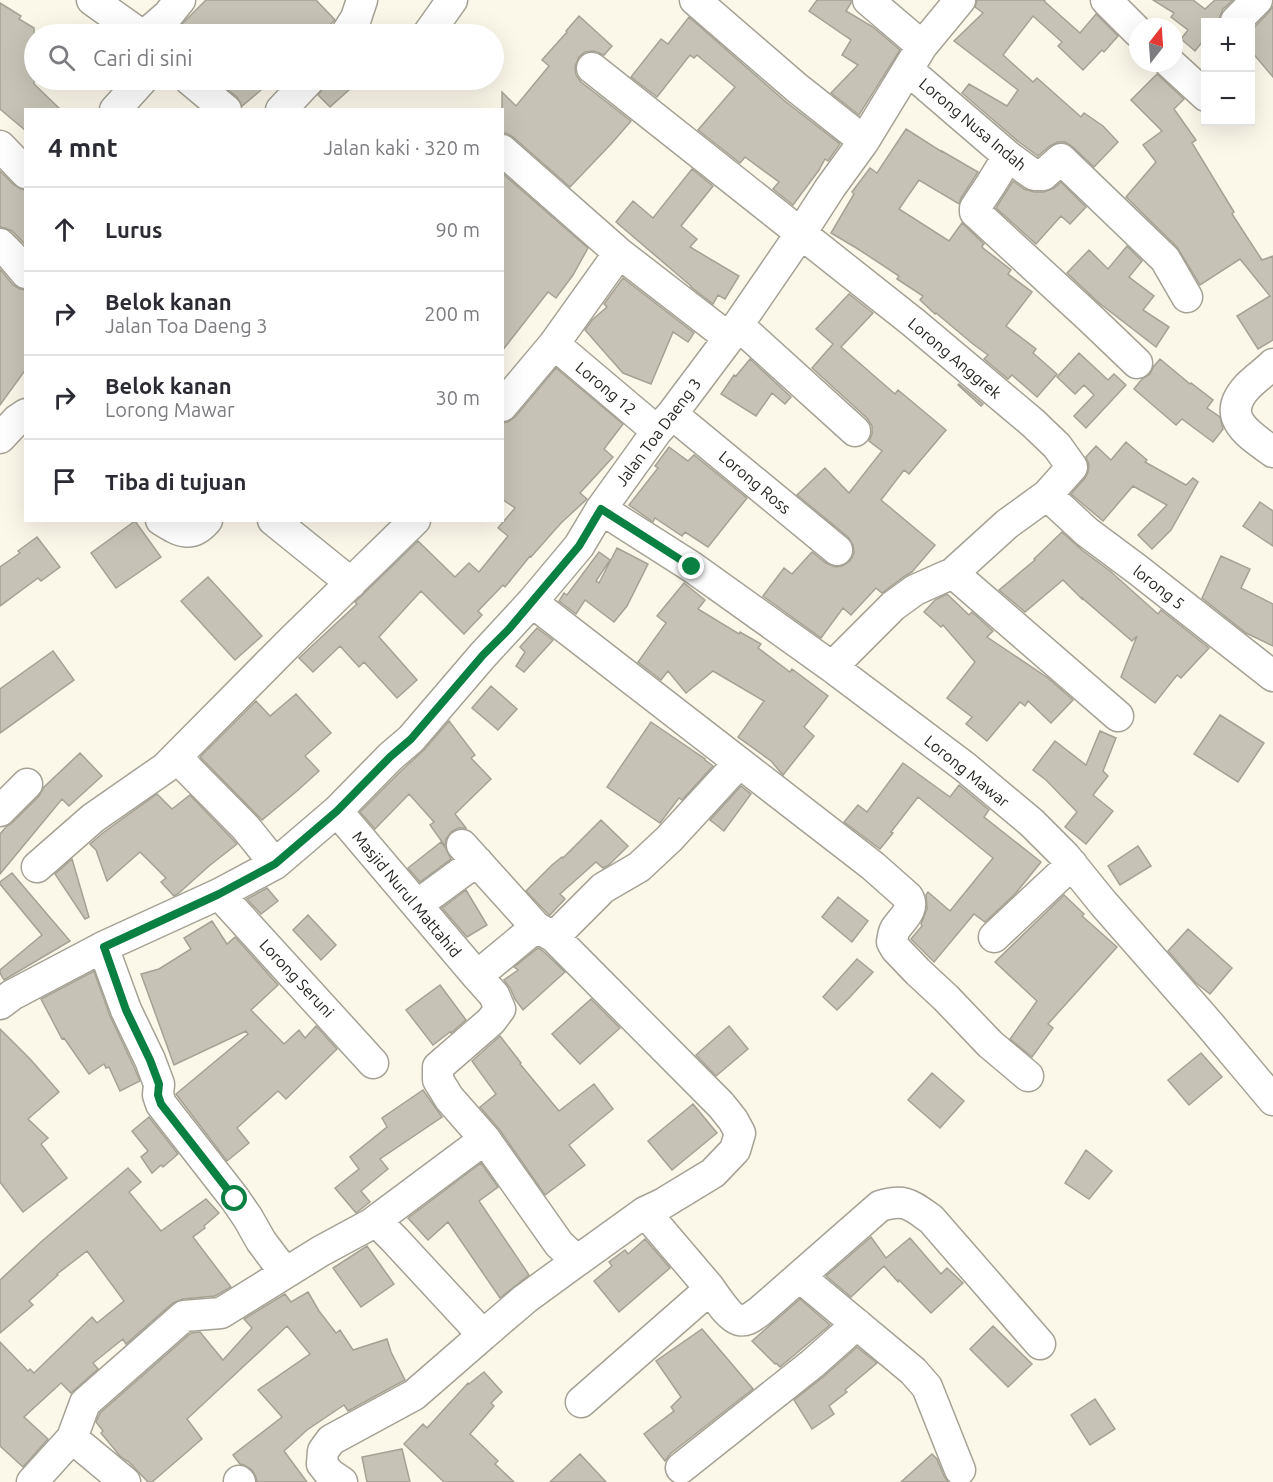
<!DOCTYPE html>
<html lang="id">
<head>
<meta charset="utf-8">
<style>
  :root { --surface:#fff; --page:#f2f2f3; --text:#2b2b33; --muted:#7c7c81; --line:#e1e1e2 }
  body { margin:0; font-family:Ubuntu,sans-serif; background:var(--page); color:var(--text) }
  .controls { position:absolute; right:18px; top:18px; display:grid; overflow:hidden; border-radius:0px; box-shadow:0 6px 24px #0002 }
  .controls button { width:54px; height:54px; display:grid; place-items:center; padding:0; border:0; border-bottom:2px solid var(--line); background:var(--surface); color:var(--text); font:30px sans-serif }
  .compass { position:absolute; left:1129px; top:18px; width:54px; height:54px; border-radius:50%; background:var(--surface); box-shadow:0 6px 24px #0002; rotate:17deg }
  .stop { position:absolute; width:18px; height:18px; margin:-14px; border:4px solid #0b8043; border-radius:50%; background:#fff }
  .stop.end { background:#0b8043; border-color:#fff; box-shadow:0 2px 6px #0008 }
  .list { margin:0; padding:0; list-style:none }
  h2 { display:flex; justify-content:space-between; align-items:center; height:78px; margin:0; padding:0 24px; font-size:26px }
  h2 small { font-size:20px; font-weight:400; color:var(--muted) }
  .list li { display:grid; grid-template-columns:39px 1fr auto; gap:18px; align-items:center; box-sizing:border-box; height:84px; padding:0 24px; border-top:2px solid var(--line) }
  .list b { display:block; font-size:22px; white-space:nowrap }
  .list p { margin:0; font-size:20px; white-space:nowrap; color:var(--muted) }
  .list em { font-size:20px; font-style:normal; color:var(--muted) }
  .icon { flex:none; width:33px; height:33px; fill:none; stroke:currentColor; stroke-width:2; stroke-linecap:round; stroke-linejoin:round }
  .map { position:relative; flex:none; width:1273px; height:1482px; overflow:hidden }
  .search { position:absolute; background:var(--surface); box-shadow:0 6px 24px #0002; left:24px; top:24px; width:480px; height:66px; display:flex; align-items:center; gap:15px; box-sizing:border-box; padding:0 21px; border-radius:33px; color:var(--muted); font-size:22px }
  .panel { position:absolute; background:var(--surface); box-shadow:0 6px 24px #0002; left:24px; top:108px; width:480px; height:414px; border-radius:0px }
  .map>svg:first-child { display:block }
</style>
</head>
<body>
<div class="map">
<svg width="1273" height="1482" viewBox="0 0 1273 1482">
  <rect width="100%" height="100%" fill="#fbf8ea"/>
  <path fill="#c6c3b6" stroke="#a5a295" stroke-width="1.5" d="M206 0H316L335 20 320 34H247L239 28 233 34H172Z
    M817 0H851V3L846 11 873 27 900 50 859 115 831 93 858 65 842 55 851 40 809 11Z
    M977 0H1045L1044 1 1080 33 1096 14 1118 36 1104 52 1102 50 1083 70 1058 46 1062 42 1033 16 1003 55 1033 82 1037 78 1081 117 1084 113 1103 126 1118 142 1094 167 1073 147 1065 142H1058L1050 146 1038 156 1019 142 962 93 969 84 1007 106 1018 90 954 41 983 13 975 7Z
    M1153 0H1193L1205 9 1215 0H1233L1223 9 1220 16 1219 22H1206V43L1203 41 1195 51 1181 39 1188 30 1171 17 1174 13Z
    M0 3 21 16 19 19 34 28V84L61 110H26V131L0 109Z
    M1273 6V77L1251 51V31L1269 12Z
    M579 16 612 46 604 55 594 51 585 52 579 57 575 66 576 75 581 82 631 121 611 144 570 187 513 137 506 133H502V92L516 106 549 66 542 60 567 32 566 31Z
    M689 17 786 102 840 144 828 161 825 159 819 170 793 205 773 189 779 182 745 157 740 163 698 130 735 87 697 55 694 58 690 55 657 97 631 77 661 39 668 44Z
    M1157 74 1184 99 1174 109 1196 140 1192 143 1234 212 1232 214 1262 260 1273 256V340L1258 349 1237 316 1270 296 1240 259 1200 285 1177 247 1126 197 1156 162 1143 145 1162 131 1131 100Z
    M216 80H251L261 90 242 106 237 97Z
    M326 80H360L330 107 318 95 326 84Z
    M906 129 942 152V151L978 172 961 198 959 204 919 180 899 209 949 241 962 223 984 244 982 246 983 248 1011 270 1008 274 1032 292 1006 326 1036 349 1033 353 1057 374 1037 397 1012 375 1008 379 984 359 988 355 973 344 936 313 935 314 920 300 923 296 897 279 899 276 858 249 831 233 854 194 852 192 870 168 877 173Z
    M692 169 713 186 681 226 697 239 690 247 739 276 725 299 718 295 713 304 691 287V286L616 222 633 201 653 218Z
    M0 171 14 185 21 189 26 190V240L24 243 12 231 5 228 0 227Z
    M502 173 588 248 573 275 556 298 548 292 502 351Z
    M1013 181 1024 189 1034 192H1044L1054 188 1061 182 1086 207 1070 224 1061 216 1036 244 996 208Z
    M1127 246 1142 261 1129 277 1154 296 1143 310 1169 327 1156 347 1099 303 1067 273 1089 250 1108 269Z
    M0 269 13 285 20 289 26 290V369L0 405Z
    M623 278 694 333 688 342 673 332 651 384 623 373 585 330 592 320 607 307 604 304Z
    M849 294 873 313 841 347 895 394 898 390 946 430 909 474 904 470 881 500 935 545 912 572 905 576 882 593 876 588 851 615 843 608 821 638 763 596 784 568 792 574 812 552 826 563 835 567 842 566 850 561 854 553 853 545 848 537 797 495 825 468 849 493 882 451 869 441 872 434V426L867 418 812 368 833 344 816 329Z
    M1079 353 1108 380 1114 374 1126 385 1086 428 1074 416 1094 395 1084 385 1075 394 1057 377Z
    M750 359 791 397 785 404 772 393 756 416 721 394 734 375 736 376Z
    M1160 359 1190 384 1191 383 1213 400 1207 408 1220 417 1223 429 1213 442 1182 419 1176 425 1134 389 1142 379 1150 374 1154 366Z
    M556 368 623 424 604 449 613 457 580 493 587 499 561 523 531 557 530 556 505 587 503 585 478 611 482 615 464 634 421 591 379 637 417 680 397 698 364 662 359 667 340 646 313 672 299 658 357 604 355 602 418 541 455 577 469 563 479 572 508 536 498 528 515 508 502 499V423L508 422 515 417Z
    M959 384 983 404 981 406 958 385Z
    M1126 442 1147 460 1145 462 1186 485 1193 478 1198 482 1171 530 1152 549 1138 535 1167 505 1133 486 1103 521 1071 494 1085 478 1088 472 1089 465 1086 457 1096 446 1111 460Z
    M669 447 688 461 694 455 747 498 708 547 685 532 682 536 655 518 653 522 629 505 658 468 655 466Z
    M1260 502 1273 511V546L1243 526Z
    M135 521 161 557 116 588 91 553Z
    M1062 532 1083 551 1110 571 1158 614 1161 610 1209 648 1181 678 1177 675 1155 703 1121 677 1137 636 1132 641 1082 598V599L1063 580 1025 612 999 590 1035 560 1034 559Z
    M37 537 60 567 41 581 38 578 0 606V567L20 553 18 551Z
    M617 548 648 564 627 606 614 622 585 600 576 614 559 601 564 593 567 595 599 552 610 560 596 581 599 583Z
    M1221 556 1250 569 1241 588 1273 604V646L1246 633 1202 598Z
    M208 577 262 636 235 660 181 601Z
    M684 583 705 600 698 609 739 634 740 632 761 644 758 648 790 672 792 669 828 696 804 727 814 736 783 775 771 761 738 737 764 701 713 671 686 693 668 671 661 680 638 662 666 623 657 616Z
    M947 594 969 615 972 612 993 631 987 637 1048 678 1073 700 1051 723 1028 701 1025 706 1020 702 987 741 966 724 972 717 947 698 975 662 943 625 941 627 924 612 935 600Z
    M537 628 553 640 524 672 516 666 525 652 520 647Z
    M53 651 74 680 0 733V689Z
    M491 686 517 709 498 730 472 708Z
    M296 694 331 733 305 756 319 771 297 791 262 820 200 757 256 701 270 716Z
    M1220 715 1264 743 1238 782 1194 754Z
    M449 721 475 755 471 758 491 779 455 814 466 828H458L451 832 446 839 445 846 430 825 434 822 409 794 375 829 360 812 402 770 424 750Z
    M651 722 705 759V760L713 766 682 800 679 798 660 823 607 787Z
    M1100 731 1116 738 1103 771 1108 776 1093 795 1113 811 1086 844 1065 827 1077 812 1046 780 1033 770 1055 741 1086 765Z
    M80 753 102 776 69 806 62 799 0 874V834L6 827 12 823 39 796 44 787Z
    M903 763 950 797 959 785 989 810 984 817 1041 862 1015 894 985 922 974 914 934 962 911 939 922 926 921 924 927 909 926 895 928 892 950 911 993 858 918 797 891 832 893 833 880 849 844 822 858 805 867 812Z
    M741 786 751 794 724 831 710 820Z
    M157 794 172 809 190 795 237 844 209 866 179 893 174 896 161 882 166 878 140 852 107 881 96 850 90 844 104 832Z
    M601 820 628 846 609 865 603 868 596 862 560 894 565 899 550 915 547 913 526 891 552 865 562 857 563 858Z
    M441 842 445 847 451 859 420 882 408 868Z
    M1138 846 1151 866 1120 885 1108 866Z
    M72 859 89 917 85 919 55 874Z
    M12 873 70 941 4 980 0 973V970L42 935 0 884V882Z
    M267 888 278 901 261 914 247 899Z
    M466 890 487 925 467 937 442 908Z
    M1064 895 1084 914 1082 916 1117 947 1048 1024 1053 1028 1032 1057 1010 1039 1037 1001 995 962Z
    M838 897 868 921 852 942 822 917Z
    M308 915 336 945 321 960 293 930Z
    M212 921 227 944 235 937 278 985 251 1010 284 1044 299 1030 305 1038 316 1026 337 1049 286 1099 278 1091 237 1128 249 1143 227 1161 176 1094 248 1034 246 1031 174 1065 141 974 159 969 191 949 184 938Z
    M1188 929 1232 968 1210 994 1196 983 1168 951Z
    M538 948 543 951 565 972 523 1010 515 999 510 988 504 980 518 970 514 967Z
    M857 959 873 972 850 997 837 1010 823 997Z
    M94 971 110 1016 134 1067 140 1081 120 1091 109 1067 106 1068 104 1064 89 1074 64 1038 62 1039 41 999Z
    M440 985 466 1020 451 1033 450 1032 433 1045 406 1010Z
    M591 999 620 1028 580 1064 552 1034Z
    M729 1026 748 1049 716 1076 696 1055Z
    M0 1029 31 1060 59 1092 28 1119 48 1138 41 1144 67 1178 23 1212 0 1182Z
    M500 1036 521 1063 520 1064 559 1111 594 1084 613 1109 569 1145 585 1165 545 1195 499 1129 480 1107 496 1094 472 1061Z
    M1201 1053 1222 1077 1189 1105 1168 1080Z
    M932 1073 964 1101 940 1128 908 1100Z
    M423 1090 442 1117 380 1159 388 1169 361 1191 370 1202 356 1213 335 1188 359 1169 350 1157 387 1127 382 1118Z
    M693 1104 717 1133 672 1170 648 1141Z
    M149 1117 178 1154 163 1167 161 1165 152 1173 141 1157 148 1151 132 1131Z
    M1086 1150 1112 1171 1089 1199 1065 1183Z
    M481 1163 498 1187 479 1201 529 1275 500 1298 448 1222 428 1240 408 1218Z
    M128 1168 141 1182 129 1192 161 1231 206 1199 219 1213 204 1226 205 1228 193 1237 231 1287 215 1296 183 1299 173 1303 126 1344 123 1339 93 1363 98 1369 71 1393 61 1383 24 1417 48 1439 23 1467 0 1446V1342L28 1371 30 1369 34 1373 92 1317 97 1323 124 1301 87 1251 57 1274 58 1275 29 1301 33 1305 0 1333V1280L42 1241Z
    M871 1237 886 1258 910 1238 941 1274 947 1268 963 1283 931 1313 899 1280 898 1282 884 1266 851 1297 826 1276Z
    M645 1239 670 1268 619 1312 594 1281 612 1266 609 1262 625 1250 628 1254Z
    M367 1246 394 1284 361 1307 333 1268Z
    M308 1292 319 1311 336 1333 340 1330 353 1350 387 1339 391 1352 405 1380 348 1411 344 1405 307 1430 284 1451 307 1482H257L256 1477 252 1470 244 1465 240 1464 233 1455 282 1417 258 1390 310 1354 287 1326 187 1419 202 1439 152 1482H148L128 1461H127L120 1456 101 1433 103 1431 96 1422 100 1413 191 1333 200 1332 223 1360 252 1328 244 1319 285 1294 291 1302Z
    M800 1299 830 1325 780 1367 776 1363 775 1364 752 1341Z
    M993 1326 1032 1364 1008 1387 970 1349Z
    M702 1329 753 1389 670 1454 665 1461 644 1434 674 1411 671 1407 681 1397 656 1361Z
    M857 1347 877 1363 845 1390 847 1392 829 1406 834 1414 812 1429 794 1400 823 1377Z
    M484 1372 502 1392 491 1403 494 1406 470 1434 498 1461 495 1464 514 1482H444L404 1444 423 1424 427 1428 468 1383 469 1384Z
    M1095 1399 1115 1429 1090 1445 1071 1415Z
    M402 1449 410 1482H367L362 1457Z
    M580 1454 606 1482H550Z
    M932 1454 937 1459 944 1476 948 1482H901Z"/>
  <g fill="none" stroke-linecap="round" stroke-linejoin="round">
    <g stroke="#a5a295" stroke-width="33">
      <path id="minor" d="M92 0 140 34
        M695 0 797 88 864 141
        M868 0 922 46
        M1106 0 1138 32
        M1236 21 1257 0
        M146 34 168 15 180 0
        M346 34 356 18 362 0
        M428 34 452 0
        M1170 63 1206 96
        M592 68 914 323 1033 423 1057 446 1072 467 1047 495 1007 524 953 573 915 590 893 606 832 667
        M908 70 1008 156 1034 175H1043L1061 159 1165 259 1187 297
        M190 80 226 110
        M115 110 142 80
        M281 110 309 80
        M0 146 26 173
        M502 150 619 253 729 338
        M1008 156 991 184 975 208V212L1090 318 1137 363
        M0 244 10 254 26 273
        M738 325 855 431
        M554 344 657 431
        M1273 364C1265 372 1256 378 1248 386 1219 417 1248 434 1273 452
        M502 406 554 344 619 253
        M672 414 837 550
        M0 438 17 420 26 414
        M1047 495 1087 532 1138 570 1273 676
        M601 509 692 567 832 667 965 767 1032 823 1065 856 1103 903 1210 1025 1273 1100
        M161 520C179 531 191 539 207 520
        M273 520 351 583
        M953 573 1118 716
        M532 602 873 866 908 897C915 909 903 918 896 928 893 932 893 937 892 942L896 949 918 972 946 998 990 1044 1028 1076
        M176 757 246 828 275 864
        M0 811 27 784
        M337 811 477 976 494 995 500 1009 491 1021 438 1067V1080L449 1098 485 1139 371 1224
        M462 845 536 927 554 937 721 1105 733 1120 740 1133 735 1150 713 1173 662 1204 645 1212 577 1261 559 1244 485 1139
        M37 867 93 818 165 768 292 640 415 520
        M219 894 373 1063
        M417 905 477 861
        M554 937 603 888 639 867 669 839 739 763
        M994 937 1072 864
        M103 947 126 1010 150 1060 159 1084 158 1095 161 1104 235 1199 248 1218 261 1241 276 1261 287 1272
        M477 976 536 927
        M0 1004 12 995 103 947 219 894 275 864 337 811 390 757 411 739 483 655 532 602 579 546 601 509 657 431 672 414 729 338 801 233 830 188 864 141 922 46 960 0
        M645 1212C666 1237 687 1261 708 1286 715 1295 728 1317 739 1320 747 1322 753 1316 759 1312L880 1206C905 1198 911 1205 931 1219L1040 1344
        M800 1277 913 1371 927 1387 960 1470
        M483 1335 525 1299 577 1261
        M581 1402 710 1289
        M72 1438 125 1482
        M681 1468 812 1364 857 1324
        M239 1481 240 1482
        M32 1482 72 1438 85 1403 184 1316 221 1313 321 1251 371 1224 381 1226 394 1239 483 1335 414 1395 331 1440 323 1451 322 1464 330 1474 342 1482"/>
    </g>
    <use href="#minor" stroke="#fff" stroke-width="30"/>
  </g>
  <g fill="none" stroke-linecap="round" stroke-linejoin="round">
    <path stroke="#0b8043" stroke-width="8" d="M235 1199 161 1104 158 1095 159 1084 150 1060 126 1010 104 947 219 894 275 864 337 811 390 757 411 739 483 655 509 629 579 546 601 509 692 567"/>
  </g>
  <g text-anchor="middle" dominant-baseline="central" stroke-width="5" stroke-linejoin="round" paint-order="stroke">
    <g font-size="16" fill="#262520" stroke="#fff">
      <text transform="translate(973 124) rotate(40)">Lorong Nusa Indah</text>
      <text transform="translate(955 358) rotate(40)">Lorong Anggrek</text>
      <text transform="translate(606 388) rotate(40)">Lorong 12</text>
      <text transform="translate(658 432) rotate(-53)">Jalan Toa Daeng 3</text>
      <text transform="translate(755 482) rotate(40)">Lorong Ross</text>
      <text transform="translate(1159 587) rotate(38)">lorong 5</text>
      <text transform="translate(967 771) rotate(39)">Lorong Mawar</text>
      <text transform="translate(407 894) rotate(50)">Masjid Nurul Mattahid</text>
      <text transform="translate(297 978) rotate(47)">Lorong Seruni</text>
    </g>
  </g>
</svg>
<div class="controls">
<button>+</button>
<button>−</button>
</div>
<svg class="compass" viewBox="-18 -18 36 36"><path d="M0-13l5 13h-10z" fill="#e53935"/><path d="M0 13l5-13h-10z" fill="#7c7c81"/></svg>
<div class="stop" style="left:235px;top:1199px"></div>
<div class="stop end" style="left:692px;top:567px"></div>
<div class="search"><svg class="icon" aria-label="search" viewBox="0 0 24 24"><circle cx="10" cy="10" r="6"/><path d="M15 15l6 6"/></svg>Cari di sini</div>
<section class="panel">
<h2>4 mnt<small>Jalan kaki · 320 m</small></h2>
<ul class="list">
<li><svg class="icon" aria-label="ahead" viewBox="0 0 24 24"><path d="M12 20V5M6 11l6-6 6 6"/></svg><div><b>Lurus</b></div><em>90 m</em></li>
<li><svg class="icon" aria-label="right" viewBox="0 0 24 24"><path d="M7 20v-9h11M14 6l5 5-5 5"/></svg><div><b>Belok kanan</b><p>Jalan Toa Daeng 3</p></div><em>200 m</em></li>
<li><svg class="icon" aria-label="right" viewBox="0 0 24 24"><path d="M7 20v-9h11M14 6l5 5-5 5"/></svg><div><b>Belok kanan</b><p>Lorong Mawar</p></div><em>30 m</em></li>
<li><svg class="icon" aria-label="arrive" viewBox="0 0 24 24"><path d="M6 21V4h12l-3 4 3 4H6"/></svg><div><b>Tiba di tujuan</b></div></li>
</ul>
</section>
</div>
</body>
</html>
